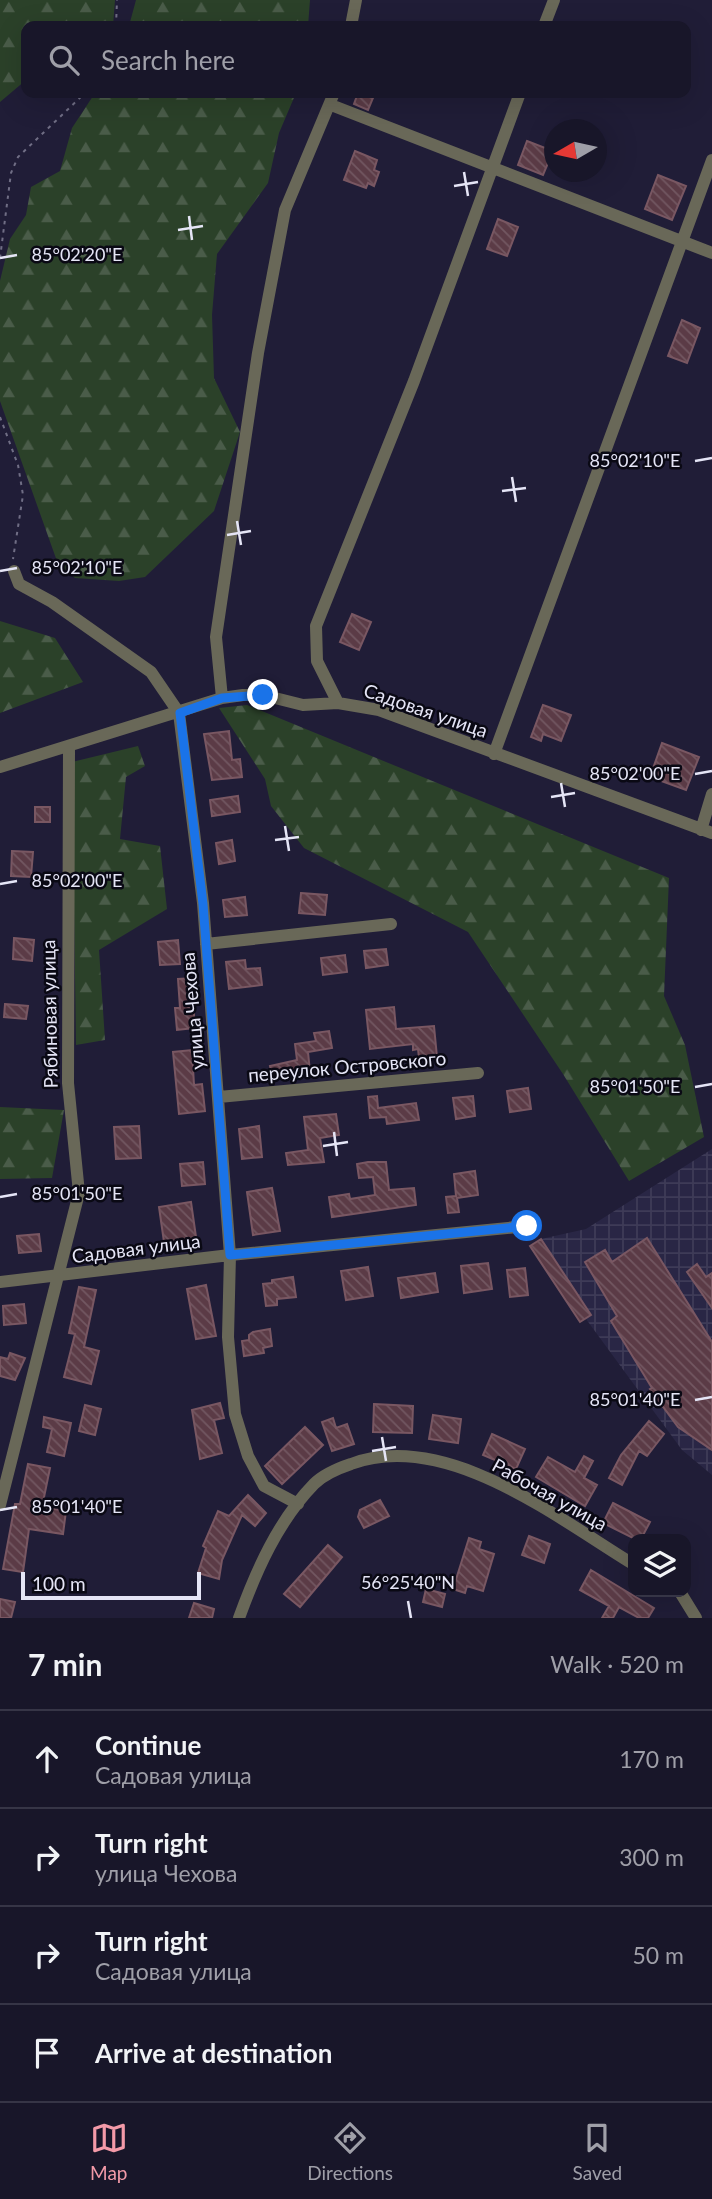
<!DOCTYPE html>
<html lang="en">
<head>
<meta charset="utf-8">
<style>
  :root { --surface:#181629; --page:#211f31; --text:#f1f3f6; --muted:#9f9fa8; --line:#363546; --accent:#f39aa8 }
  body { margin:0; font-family:Lato,sans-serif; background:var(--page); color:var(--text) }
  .controls { position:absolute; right:21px; bottom:21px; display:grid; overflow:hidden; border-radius:14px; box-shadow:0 7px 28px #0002 }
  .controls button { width:63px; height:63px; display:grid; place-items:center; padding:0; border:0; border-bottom:2px solid var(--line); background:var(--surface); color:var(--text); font:35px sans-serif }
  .compass { position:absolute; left:544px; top:119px; width:63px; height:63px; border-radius:50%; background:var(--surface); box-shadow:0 7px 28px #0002; rotate:261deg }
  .scale { position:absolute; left:21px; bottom:18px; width:180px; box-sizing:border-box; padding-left:7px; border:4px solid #e5e5f6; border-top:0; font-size:19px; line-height:24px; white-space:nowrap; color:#e5e5f6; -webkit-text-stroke:5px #0a0914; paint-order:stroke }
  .stop { position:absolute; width:21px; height:21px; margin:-16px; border:5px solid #1a73e8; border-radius:50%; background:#fff }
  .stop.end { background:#1a73e8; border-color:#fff; box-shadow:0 2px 7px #0008 }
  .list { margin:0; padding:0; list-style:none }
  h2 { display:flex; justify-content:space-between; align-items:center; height:91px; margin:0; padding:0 28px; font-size:30px }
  h2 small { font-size:23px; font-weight:400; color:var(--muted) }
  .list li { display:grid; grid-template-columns:46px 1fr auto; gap:21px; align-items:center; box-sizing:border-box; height:98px; padding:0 28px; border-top:2px solid var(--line) }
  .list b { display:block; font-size:26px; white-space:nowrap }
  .list p { margin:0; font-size:23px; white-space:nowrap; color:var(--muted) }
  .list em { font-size:23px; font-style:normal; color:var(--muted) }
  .icon { flex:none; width:38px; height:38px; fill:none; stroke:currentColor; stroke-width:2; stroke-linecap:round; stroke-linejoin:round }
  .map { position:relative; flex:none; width:712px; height:1618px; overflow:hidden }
  .search { position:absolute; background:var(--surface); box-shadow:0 7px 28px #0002; left:21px; right:21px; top:21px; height:77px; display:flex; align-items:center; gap:18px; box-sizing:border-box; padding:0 24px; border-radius:14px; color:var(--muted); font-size:26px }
  .sheet { height:483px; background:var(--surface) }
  nav { display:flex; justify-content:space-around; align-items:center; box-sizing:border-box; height:98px; border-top:2px solid var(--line); background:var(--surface); font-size:19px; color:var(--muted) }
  nav a { display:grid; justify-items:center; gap:4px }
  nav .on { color:var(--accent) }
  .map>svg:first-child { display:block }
</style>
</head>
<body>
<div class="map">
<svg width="712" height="1618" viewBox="0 0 712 1618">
  <defs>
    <pattern id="industrial-grid" width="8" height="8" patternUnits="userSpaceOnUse" patternTransform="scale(1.75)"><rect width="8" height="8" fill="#292645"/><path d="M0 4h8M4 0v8" fill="none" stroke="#3e3b57"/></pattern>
    <pattern id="forest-firs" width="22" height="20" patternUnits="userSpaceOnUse" patternTransform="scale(1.75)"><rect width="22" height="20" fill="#2b4129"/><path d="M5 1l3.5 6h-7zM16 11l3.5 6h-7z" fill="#4a5c49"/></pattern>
    <pattern id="building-back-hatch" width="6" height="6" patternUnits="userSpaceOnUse" patternTransform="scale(1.75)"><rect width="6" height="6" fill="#5b3b46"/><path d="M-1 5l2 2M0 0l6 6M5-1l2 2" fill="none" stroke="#725761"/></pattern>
  </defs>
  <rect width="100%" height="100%" fill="#201d37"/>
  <path fill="url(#industrial-grid)" d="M712 1149V1475L682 1450 586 1319 581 1322 530 1246 541 1239 586 1229Z"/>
  <path fill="url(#forest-firs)" d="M0 0H115L113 26H26V80L0 102Z
    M136 0H310L308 26H129Z
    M95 93H296L279 133 268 183 217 254 212 315 214 378 240 432 214 511 145 577 119 581 75 578 58 564 0 401V281L10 239 26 215 31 187 60 171 72 128Z
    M0 621 55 638 83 682 0 713Z
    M247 705 669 878 664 996 685 1045 704 1137 629 1181 563 1074 468 932 304 848 271 806 265 779 219 708Z
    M138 746 145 766 126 777 120 839 160 846 167 909 99 950 105 1040 76 1045 72 762Z
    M0 1107 64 1110 52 1178 0 1179Z"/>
  <path fill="url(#building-back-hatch)" stroke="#795762" stroke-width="2" d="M358 93H375L368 110 354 104Z
    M527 141 553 151 543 175 518 165Z
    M355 151 377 160 374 170 379 172 374 186 368 183 366 188 344 180Z
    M658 175 686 186 672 220 645 209Z
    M498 219 518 227 507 256 487 249Z
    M682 320 700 328 687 363 668 356Z
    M352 614 371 622 359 650 340 642Z
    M543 705 571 715 561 741 543 734 541 741 531 737Z
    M229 731 232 760 240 759 242 777 212 780 204 734Z
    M662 743 699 757 686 790 650 777Z
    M238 796 240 812 212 816 210 800Z
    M35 807H50V822H35Z
    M232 840 235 861 219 864 216 843Z
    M12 851 33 852 31 877 11 876Z
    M301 893 327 895 325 915 299 913Z
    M245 897 247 915 225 917 223 900Z
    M14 938 34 940 32 961 13 959Z
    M178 940 180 964 160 965 158 942Z
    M386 949 388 965 366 968 364 951Z
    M345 955 347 972 323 975 321 958Z
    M245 960 246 969 260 968 262 985 229 989 226 962Z
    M194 978V1028L177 1030 175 1008H180L178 979Z
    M5 1004 28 1006 26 1019 4 1017Z
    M394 1007 396 1029 434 1026 437 1057 419 1058 418 1049 413 1050V1044L370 1049 366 1010Z
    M329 1031 332 1048 308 1052 310 1072 298 1074V1070L272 1075 270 1066 297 1060 295 1044 316 1041 314 1033Z
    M192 1050 194 1085 202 1084 205 1111 179 1114 173 1052Z
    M528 1088 531 1109 510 1112 507 1091Z
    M377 1096 378 1108 416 1103 419 1120 387 1124 386 1117 370 1118 368 1097Z
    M473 1096 475 1116 456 1119 453 1098Z
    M336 1114 339 1135 320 1138 324 1162 288 1165 286 1153 308 1150 304 1117Z
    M139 1126 141 1158 116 1159 114 1127Z
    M259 1126 262 1157 242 1159 239 1129Z
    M203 1162 205 1184 182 1186 180 1164Z
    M368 1162H386L389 1190 414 1188 416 1205 332 1217 329 1197 349 1194 350 1199 375 1195 373 1177 359 1178 357 1164Z
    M475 1171 478 1195 457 1198 459 1212 448 1213 446 1197 456 1196 454 1174Z
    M272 1188 280 1231 253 1235 247 1192Z
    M191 1202 196 1237 164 1242 159 1207Z
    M39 1234 41 1251 19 1253 17 1236Z
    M647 1238 712 1342V1450L678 1427 650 1389 652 1388 611 1321 617 1316 585 1262 605 1250 612 1262Z
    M541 1239 591 1315 580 1322 530 1246Z
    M488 1263 492 1289 464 1293 461 1266Z
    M697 1264 706 1277 712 1273V1308L687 1272Z
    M368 1267 373 1296 346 1300 341 1271Z
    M525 1268 528 1295 510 1297 507 1270Z
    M435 1273 438 1292 401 1298 398 1278Z
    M293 1277 296 1297 277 1299V1305L266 1306 263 1284 272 1283V1280Z
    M206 1285 216 1336 196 1339 187 1289Z
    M79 1287 96 1290 84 1347 99 1351 91 1384 64 1377 75 1334 69 1333Z
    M24 1304 26 1323 4 1325 3 1306Z
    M270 1329 272 1346 263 1348 264 1353 244 1356 242 1341 249 1340V1335L253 1332Z
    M10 1353 25 1358 15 1380 0 1376V1357L8 1359Z
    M220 1403 224 1418 214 1420 222 1453 200 1459 192 1410Z
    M374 1404 413 1406 412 1433 373 1432Z
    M85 1405 101 1409 95 1435 79 1431Z
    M433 1415 461 1419 458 1443 429 1439Z
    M44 1417 71 1423 64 1456 47 1452 52 1429 43 1427Z
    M333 1418 336 1428 347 1424 354 1444 332 1451 322 1422Z
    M649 1421 664 1434 647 1456 639 1451 622 1485 609 1478 621 1455Z
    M305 1427 323 1445 282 1484 265 1466Z
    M492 1434 525 1449 516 1469 483 1455Z
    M584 1456 593 1461 584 1478 597 1485 585 1506 536 1477 548 1457 575 1472Z
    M28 1464 50 1468 42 1507 66 1511 63 1534 29 1529 23 1572 3 1569 15 1504H20Z
    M248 1495 266 1513 255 1526 242 1515 222 1560 219 1579 198 1573 206 1548 203 1546 218 1511 229 1516Z
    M380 1500 389 1516 364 1528 358 1517 360 1510Z
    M613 1503 650 1522 641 1539H635L603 1523Z
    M529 1536 550 1544 544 1563 522 1555Z
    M469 1538 481 1542 479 1549 494 1554 483 1591 467 1586 465 1593 453 1589Z
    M328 1545 342 1557 300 1607 284 1594Z
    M591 1570 654 1608 648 1618H639L619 1607 613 1618H602L609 1606 580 1590Z
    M426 1589 445 1594 442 1607 423 1602Z
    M0 1599 15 1602 11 1618H0Z
    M194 1603 214 1609 212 1618H189Z"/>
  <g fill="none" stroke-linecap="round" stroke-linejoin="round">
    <path stroke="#706e85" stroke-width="2" stroke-dasharray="3.5 5" stroke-linecap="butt" d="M116 26 117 0
      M0 258 11 173 18 157 85 93
      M0 417 18 465 23 495 13 559"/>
    <path stroke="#696858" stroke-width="12" d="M351 26 356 0
      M544 26 554 0
      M331 105 712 253
      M14 571 19 584 52 602 151 672 179 713 203 903 230 1255 228 1337 235 1414 248 1456 264 1486 298 1504
      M222 698 216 637 258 353 285 210 334 93
      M338 703 317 661 316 626 414 381 520 93
      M494 754 712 160
      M0 767 222 698 243 695H263L303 705 338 703 379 710 712 833
      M701 830 712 794
      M206 944 391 924
      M219 1097 478 1073
      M0 1282 230 1255 527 1226
      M0 1505 79 1193 68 1083 69 747
      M680 1592 696 1618
      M239 1618C256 1571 278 1521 314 1484 324 1474 339 1468 351 1464 445 1429 556 1517 633 1564"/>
  </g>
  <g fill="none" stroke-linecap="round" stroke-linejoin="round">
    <path stroke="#1a73e8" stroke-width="9" d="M263 695 222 698 180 713 203 904 230 1255 527 1226"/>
  </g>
  <path fill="none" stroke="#e5e5f6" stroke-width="2.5" d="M464 172 468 196M454 186 478 182M189 216 192 240M178 230 203 226M0 258 17 255M695 461 712 458M512 477 516 502M502 491 526 488M237 521 241 545M227 535 251 531M0 571 17 568M695 774 712 771M561 783 565 807M551 797 575 793M285 826 289 851M275 840 299 837M0 884 17 881M695 1087 712 1084M334 1132 337 1156M323 1146 348 1142M0 1197 17 1194M695 1400 712 1397M382 1437 386 1461M372 1451 396 1447M0 1510 17 1507M408 1601 411 1618"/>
  <g text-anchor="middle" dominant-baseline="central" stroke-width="5" stroke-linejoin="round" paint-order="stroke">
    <g font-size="19" fill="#e5e5f6" stroke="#0a0914">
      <text transform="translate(426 710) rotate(19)">Садовая улица</text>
      <text transform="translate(192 1011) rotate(-95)">улица Чехова</text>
      <text transform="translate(49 1014) rotate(-91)">Рябиновая улица</text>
      <text transform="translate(347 1066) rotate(-5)">переулок Островского</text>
      <text transform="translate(136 1248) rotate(-7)">Садовая улица</text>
      <text transform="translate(550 1494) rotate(29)">Рабочая улица</text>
    </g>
  </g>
  <g font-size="18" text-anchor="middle" fill="#e5e5f6" stroke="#0a0914" stroke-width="5" stroke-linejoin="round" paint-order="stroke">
    <text x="77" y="261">85°02'20"E</text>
    <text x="635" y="467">85°02'10"E</text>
    <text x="77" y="574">85°02'10"E</text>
    <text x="635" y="780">85°02'00"E</text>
    <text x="77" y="887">85°02'00"E</text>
    <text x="635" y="1093">85°01'50"E</text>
    <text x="77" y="1200">85°01'50"E</text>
    <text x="635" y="1406">85°01'40"E</text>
    <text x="77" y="1513">85°01'40"E</text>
    <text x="408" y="1589">56°25'40"N</text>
  </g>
</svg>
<div class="controls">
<button><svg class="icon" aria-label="layers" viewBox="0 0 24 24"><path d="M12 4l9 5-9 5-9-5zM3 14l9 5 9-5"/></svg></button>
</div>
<svg class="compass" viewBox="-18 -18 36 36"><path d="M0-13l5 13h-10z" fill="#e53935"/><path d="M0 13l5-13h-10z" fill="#9f9fa8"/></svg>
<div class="scale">100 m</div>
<div class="stop" style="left:527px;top:1226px"></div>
<div class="stop end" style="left:263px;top:695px"></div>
<div class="search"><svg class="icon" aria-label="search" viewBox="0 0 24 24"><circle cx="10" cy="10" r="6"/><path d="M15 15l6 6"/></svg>Search here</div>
</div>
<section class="sheet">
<h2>7 min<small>Walk · 520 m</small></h2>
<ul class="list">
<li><svg class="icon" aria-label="ahead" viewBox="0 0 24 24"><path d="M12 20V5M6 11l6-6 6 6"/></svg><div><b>Continue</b><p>Садовая улица</p></div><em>170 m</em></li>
<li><svg class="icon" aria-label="right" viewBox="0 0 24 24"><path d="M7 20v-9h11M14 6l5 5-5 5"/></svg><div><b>Turn right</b><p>улица Чехова</p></div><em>300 m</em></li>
<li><svg class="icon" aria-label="right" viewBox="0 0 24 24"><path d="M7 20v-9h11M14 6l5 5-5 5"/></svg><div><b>Turn right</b><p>Садовая улица</p></div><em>50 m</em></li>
<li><svg class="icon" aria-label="arrive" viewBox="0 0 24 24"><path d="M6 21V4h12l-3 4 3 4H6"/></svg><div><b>Arrive at destination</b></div></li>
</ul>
</section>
<nav>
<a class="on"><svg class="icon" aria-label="map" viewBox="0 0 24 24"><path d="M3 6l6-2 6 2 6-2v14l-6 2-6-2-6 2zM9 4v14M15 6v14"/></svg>Map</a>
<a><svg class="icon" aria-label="directions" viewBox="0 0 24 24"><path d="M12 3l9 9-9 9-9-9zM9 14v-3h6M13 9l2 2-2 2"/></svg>Directions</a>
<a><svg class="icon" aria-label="saved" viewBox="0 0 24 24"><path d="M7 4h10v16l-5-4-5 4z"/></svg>Saved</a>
</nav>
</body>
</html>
